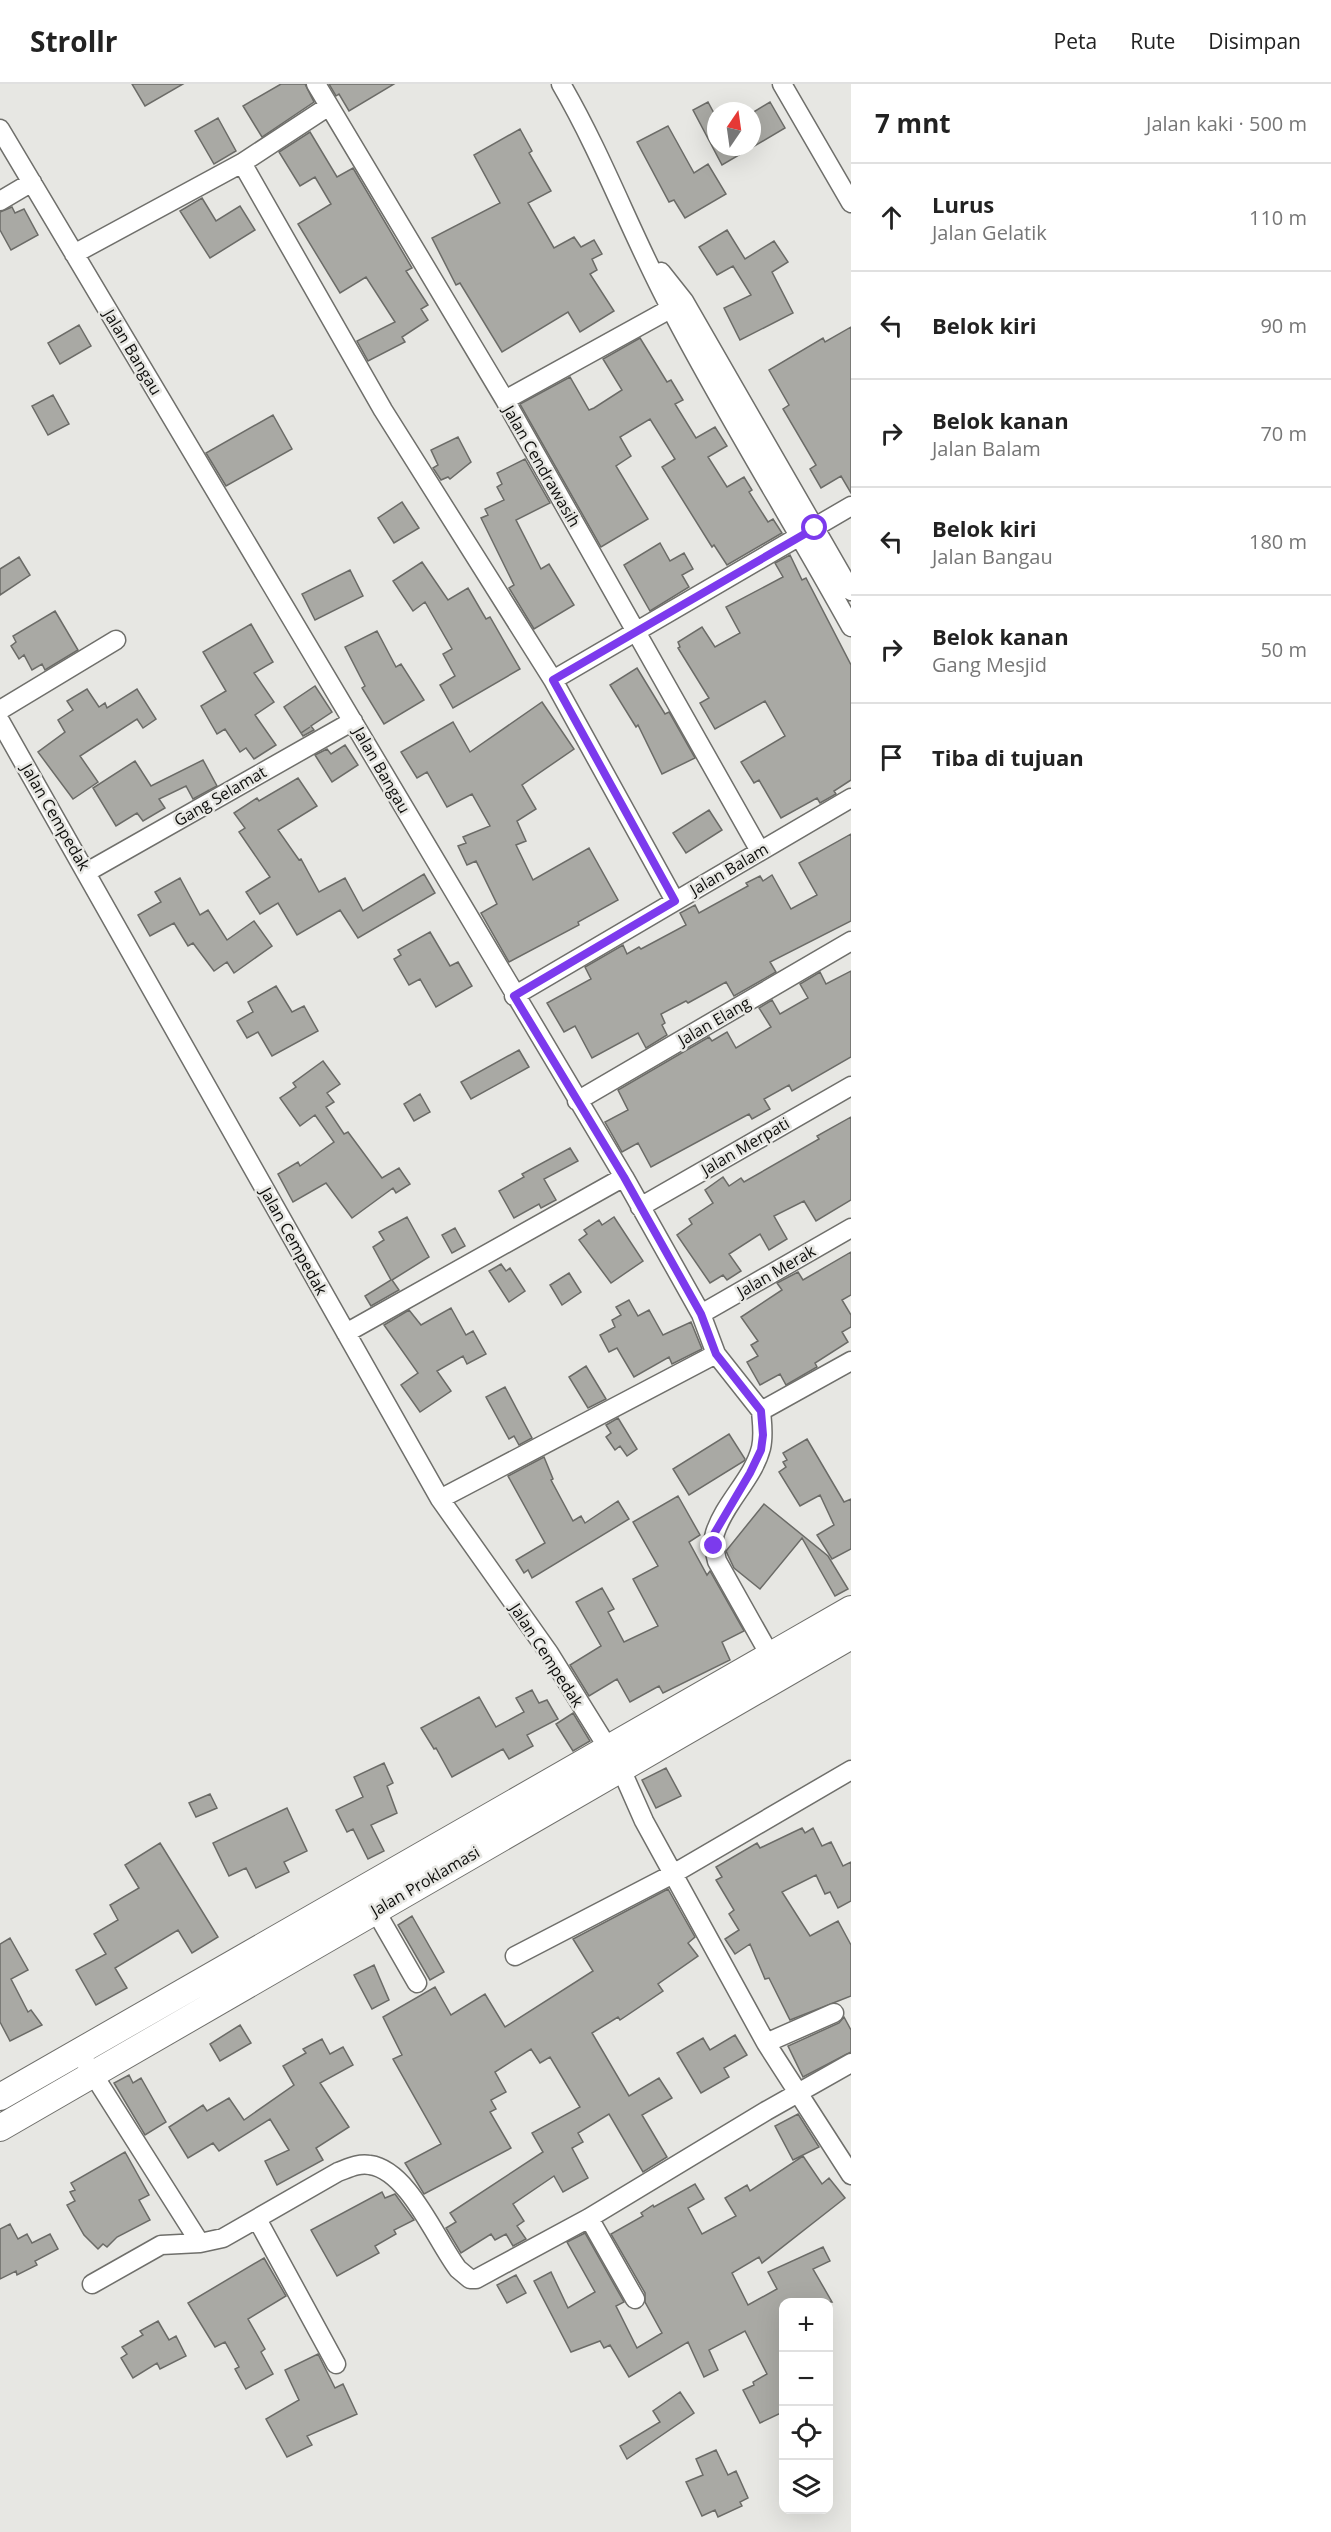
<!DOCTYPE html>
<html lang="id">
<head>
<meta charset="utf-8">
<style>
  :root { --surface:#fff; --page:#f2f2f2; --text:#222; --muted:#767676; --line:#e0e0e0 }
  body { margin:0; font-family:"Open Sans",sans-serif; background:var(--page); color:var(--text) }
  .controls { position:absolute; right:18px; bottom:18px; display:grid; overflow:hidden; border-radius:12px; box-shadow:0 6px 24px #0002 }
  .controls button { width:54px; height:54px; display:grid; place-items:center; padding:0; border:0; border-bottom:2px solid var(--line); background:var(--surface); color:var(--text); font:30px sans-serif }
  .compass { position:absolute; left:707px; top:18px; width:54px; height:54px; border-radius:50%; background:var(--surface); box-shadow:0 6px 24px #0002; rotate:13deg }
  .stop { position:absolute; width:18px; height:18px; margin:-14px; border:4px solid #7c3aed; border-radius:50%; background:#fff }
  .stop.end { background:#7c3aed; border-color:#fff; box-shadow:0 2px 6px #0008 }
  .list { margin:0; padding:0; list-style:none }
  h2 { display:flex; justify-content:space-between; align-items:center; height:78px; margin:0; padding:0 24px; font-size:26px }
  h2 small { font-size:20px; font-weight:400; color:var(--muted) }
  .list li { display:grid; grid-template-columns:39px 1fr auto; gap:18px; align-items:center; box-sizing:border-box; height:108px; padding:0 24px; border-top:2px solid var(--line) }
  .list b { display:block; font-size:22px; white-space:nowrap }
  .list p { margin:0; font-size:20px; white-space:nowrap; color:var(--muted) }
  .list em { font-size:20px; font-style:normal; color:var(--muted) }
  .icon { flex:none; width:33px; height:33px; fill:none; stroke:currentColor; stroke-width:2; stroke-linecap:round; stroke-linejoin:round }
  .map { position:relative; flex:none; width:851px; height:2448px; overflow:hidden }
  header { display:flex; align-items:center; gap:36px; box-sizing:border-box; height:84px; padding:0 30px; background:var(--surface); border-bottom:2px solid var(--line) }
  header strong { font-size:28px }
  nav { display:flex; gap:33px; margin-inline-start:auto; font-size:21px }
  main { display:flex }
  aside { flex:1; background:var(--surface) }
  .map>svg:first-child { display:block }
</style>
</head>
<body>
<header>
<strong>Strollr</strong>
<nav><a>Peta</a><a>Rute</a><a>Disimpan</a></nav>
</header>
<main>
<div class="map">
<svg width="851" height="2448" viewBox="0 0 851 2448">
  <rect width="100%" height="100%" fill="#e7e7e3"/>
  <path fill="#a9a9a4" stroke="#6b6b67" stroke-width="1.5" d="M132 0H183L145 22Z
    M281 0H305L314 18 262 53 243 22Z
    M329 0H394L349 27 339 10 336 12Z
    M708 18 716 33V63H752V29L770 18 785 44 722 81 693 26Z
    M218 34 236 67 214 80 195 47Z
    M668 42 694 89 708 80 726 110 685 134 674 116 669 118 637 58Z
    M520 45 532 67 529 69 551 107 528 119 554 164 574 153 581 163 594 156 602 170 592 175 597 186 590 190 614 227 580 248 568 228 502 268 460 199 456 201 432 154 500 119 474 71Z
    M310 48 337 93 353 84 412 184 406 187 428 221 421 225 428 236 402 253 405 258 368 277 357 257 395 238 366 193 340 209 298 140 331 120 315 93 300 102 279 68Z
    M202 114 216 137 240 122 255 146 210 174 180 127Z
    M12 123 15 129 24 125 38 151 11 166 0 146V128Z
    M727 146 745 175 774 157 788 178 772 188 793 229 740 256 724 224 751 211 733 182 717 191 699 163Z
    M79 241 91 262 60 280 48 259Z
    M851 243V409L841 392 821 404 810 385 816 381 783 325 789 321 769 286 823 254 825 258Z
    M640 254 667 298 671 296 683 316 675 320 696 354 715 343 727 362 708 373 727 403 744 393 752 406 749 408 768 438 773 435 782 449 727 481 714 461 712 463 662 383 675 375 650 335 620 353 631 372 616 382 648 435 601 463 520 320 570 293 589 326 594 324 622 306 603 275Z
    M53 311 69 340 48 351 32 322Z
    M273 331 292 365 226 402 206 369Z
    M458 353 471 378 450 395 448 393 441 396 433 384 438 381 431 366Z
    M525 375 550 419 516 436 541 485 549 480 574 521 534 545 509 504 514 501 481 434 488 431 485 425 504 416 497 403 502 400 497 389Z
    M402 418 419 444 394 459 378 434Z
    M660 459 670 477 684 469 693 485 682 491 689 503 650 527 624 481Z
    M790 471 802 496 806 494 851 581V696L834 707 836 710 820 719 817 714 781 734 759 696 754 699 741 678 785 652 765 617 715 645 700 619 709 614 678 564 680 563 678 558 702 543 715 563 740 549 726 523 783 493 775 479Z
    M19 473 30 491 0 511V485Z
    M422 478 448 516 468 504 486 535 490 533 520 585 453 624 440 601 455 592 443 570 452 565 425 518 413 527 393 497Z
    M350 486 363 512 315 536 302 510Z
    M55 527 78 566 45 586 42 580 32 586 24 571 19 575 11 562 16 558 13 552Z
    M251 540 273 578 254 589 274 618 255 631 276 661 254 675 246 664 240 668 225 645 217 650 201 622 226 607 203 568Z
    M377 547 396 583 401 580 424 616 384 640 362 604 365 602 345 563Z
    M637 584 665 630 669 628 695 674 662 690 638 641 636 643 610 601Z
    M315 602 332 628 311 642 314 646 303 652 301 649 310 643 301 649 284 623Z
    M87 605 99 623 105 619 107 624 137 605 156 635 143 644 137 635 80 672 98 698 73 715 38 668 65 648 58 636 73 626 67 617Z
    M542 618 574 665 522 701 536 725 517 737 526 757 516 761 533 796 589 764 618 816 578 838 579 841 509 878 481 829 497 820 476 777 467 781 458 762 466 759 463 753 490 742 472 710 447 723 427 688 417 694 401 668 453 638 470 668Z
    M345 661 358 681 332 698 315 671 327 665 331 670Z
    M203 676 217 702 193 715 186 702 159 715 165 724 143 737 137 729 116 742 93 704 135 677 151 702Z
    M298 694 317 722 278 746 299 776 301 775 319 808 345 794 363 827 424 790 435 809 358 854 340 826 297 851 278 819 260 830 246 808 270 793 239 748 245 744 234 729 257 714 259 717Z
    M709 726 722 746 686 769 673 749Z
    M851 750V837L770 878 776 888 734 912 726 898 688 919 686 917 661 930 665 939 662 941 667 951 646 964 638 949 592 974 575 942 564 948 547 919 591 895 585 883 623 861 627 870 639 863 641 865 686 841 680 829 695 821 699 829 748 802 746 799 760 792 763 797 772 791 791 825 817 811 799 779Z
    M180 794 200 831 208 826 227 856 254 837 272 862 234 889 227 878 214 887 193 859 188 862 174 839 150 852 138 831 161 818 155 808Z
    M430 848 450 882 458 878 472 902 436 923 420 895 409 901 394 875 401 871 398 866Z
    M851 887V973L792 1007 789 1001 764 1015 770 1025 752 1035 749 1030 651 1083 638 1059 622 1068 605 1038 628 1026 618 1006 709 953 712 957 727 948 736 964 771 943 759 924 772 916 780 930 808 914 800 900 820 888 826 900Z
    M276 902 292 928 304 922 318 947 272 972 258 948 247 954 237 937 253 928 248 918Z
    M519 966 529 983 471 1015 461 998Z
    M323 977 340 1000 327 1009 334 1018 326 1023 344 1050 348 1048 382 1094 399 1084 410 1100 396 1109 393 1104 352 1134 326 1099 293 1118 278 1090 298 1078 300 1082 334 1058 315 1031 300 1042 280 1014 296 1003 293 999Z
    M420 1010 430 1028 414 1037 404 1020Z
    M851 1033V1116L816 1137 804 1117 774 1132 787 1155 769 1166 760 1150 729 1170 741 1187 727 1196 723 1191 710 1199 677 1151 692 1140 689 1135 713 1119 705 1106 723 1093 729 1102 741 1094 744 1098 819 1055 817 1052Z
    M570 1064 578 1077 544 1095 556 1116 541 1124 539 1120 514 1134 499 1107 524 1093 522 1090Z
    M407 1133 429 1173 392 1196 399 1206 371 1222 365 1212 391 1196 373 1163 384 1156 379 1148Z
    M614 1133 643 1177 611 1199 579 1156 587 1150 584 1146 599 1136 602 1141Z
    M455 1144 465 1162 452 1169 442 1151Z
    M851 1168V1211L842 1216 851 1231V1243L842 1248 848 1258 815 1279 817 1283 786 1301 780 1290 760 1301 747 1278 758 1272 751 1261 758 1257 741 1233 782 1206 777 1199 798 1188 803 1196Z
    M501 1180 506 1187 510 1184 525 1207 509 1218 489 1187Z
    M569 1189 581 1208 562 1221 550 1201Z
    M629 1216 638 1232 649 1226 663 1251 691 1238 702 1265 672 1280 669 1273 634 1293 617 1264 609 1268 600 1251 615 1243 612 1236 621 1231 616 1223Z
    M451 1224 466 1251 473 1247 486 1270 467 1280 463 1272 437 1287 451 1307 420 1328 401 1301 418 1289 384 1241 409 1226 421 1241Z
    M586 1282 606 1315 588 1324 569 1293Z
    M505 1303 532 1354 519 1361 514 1352 509 1355 486 1313Z
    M618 1334 637 1365 627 1372 620 1362 615 1366 606 1353 611 1349 606 1341Z
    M729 1350 745 1375 744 1377 689 1411 673 1385Z
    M807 1355 844 1418 851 1415V1465L832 1475 817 1451 834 1441 820 1411 800 1422 779 1388 786 1383 783 1378 787 1376 783 1369Z
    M544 1373 553 1395 551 1396 573 1437 581 1432 585 1439 618 1417 629 1435 532 1494 528 1486 524 1489 516 1476 545 1459 508 1392Z
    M678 1412 700 1451 689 1458 707 1491 710 1487 744 1547 722 1558 730 1576 663 1609 659 1602 630 1618 617 1595 589 1612 570 1581 601 1562 576 1518 602 1504 614 1525 608 1528 624 1558 658 1542 633 1495 658 1482 633 1438Z
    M764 1420 828 1472 848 1505 835 1512 802 1454 760 1505 734 1484 726 1467Z
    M532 1606 539 1619 547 1616 558 1635 527 1651 533 1662 509 1675 503 1665 452 1693 436 1664 434 1665 421 1644 479 1613 496 1643 524 1628 516 1614Z
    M573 1629 590 1657 573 1667 556 1640Z
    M384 1679 393 1699 387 1702 397 1729 371 1741 384 1767 368 1775 353 1745 347 1748 336 1726 363 1713 354 1693Z
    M666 1684 681 1712 656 1724 642 1696Z
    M210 1710 217 1724 196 1733 189 1719Z
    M287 1724 307 1767 284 1778 289 1788 256 1804 246 1784 229 1792 213 1759Z
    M802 1744 805 1749 813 1744 822 1762 831 1758 843 1782 851 1778V1817L838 1824 830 1808 825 1810 816 1791 782 1808 810 1852 838 1837 851 1861V1912L790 1936 769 1894 765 1895 750 1860 735 1870 725 1855 739 1846 729 1830 734 1826 716 1796 722 1793 716 1783 757 1759 760 1764Z
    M160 1759 218 1853 192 1869 178 1846 115 1884 127 1904 96 1921 76 1886 106 1870 94 1850 118 1836 110 1821 139 1804 125 1781Z
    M668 1805 695 1853 688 1859 698 1872 658 1900 663 1907 620 1936 618 1933 592 1949 629 2012 659 1994 672 2014 642 2031 667 2073 643 2088 609 2030 578 2049 583 2058 572 2064 588 2094 563 2108 554 2092 513 2120 524 2137 517 2142 526 2155 513 2162 506 2150 495 2156 491 2150 461 2169 446 2144 456 2138 450 2129 543 2068 532 2049 580 2023 550 1973 540 1979 531 1965 495 1988 506 2008 491 2016 496 2025 490 2028 511 2064 424 2110 405 2079 441 2060 393 1975 402 1971 383 1933 435 1903 451 1931 485 1910 505 1943 593 1887 573 1855Z
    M412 1832 444 1888 430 1896 398 1841Z
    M10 1854 28 1886 11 1895 28 1928 31 1926 42 1941 10 1957 0 1938V1860Z
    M374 1881 389 1916 372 1925 354 1891Z
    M844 1933 851 1946V1968L803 1993 788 1962 839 1939Z
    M240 1941 251 1959 220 1977 210 1960Z
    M735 1951 747 1971 724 1984 729 1993 701 2009 677 1969 703 1954 710 1966Z
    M322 1955 330 1970 343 1963 353 1981 320 1999 349 2043 316 2064 323 2076 277 2101 265 2077 289 2066 270 2035 219 2067 213 2059 188 2074 169 2043 203 2021 207 2027 229 2014 244 2036 294 2001 283 1982 306 1969 303 1965Z
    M129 1991 133 1999 141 1994 166 2038 145 2051 114 1999Z
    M798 2030 819 2063 793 2076 775 2042Z
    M125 2068 149 2111 139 2116 150 2136 117 2153 107 2163 103 2160 98 2165 84 2151 67 2121 75 2117 70 2108 75 2106 71 2099Z
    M803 2072 822 2100 829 2094 845 2114 762 2179 759 2173 732 2189 748 2221 777 2205 768 2188 823 2163 830 2177 813 2185 832 2218H783V2328L760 2339 743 2306 754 2301 753 2298 767 2290 745 2247 709 2266 718 2286 704 2293 688 2258 629 2293 610 2261 604 2264 600 2257 571 2268 534 2197 551 2188 568 2224 595 2208 567 2158 585 2149 624 2218 616 2222 637 2264 662 2249 645 2218V2209L611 2150 643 2132 641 2129 653 2121 654 2123 695 2100 704 2115 688 2124 702 2150 736 2132 725 2114 747 2101 750 2107Z
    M382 2108 385 2114 395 2110 414 2136 394 2146 396 2150 375 2162 379 2169 337 2192 311 2146Z
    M10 2140 18 2155 27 2150 32 2159 50 2150 58 2165 35 2177 37 2181 17 2191 16 2187 0 2195V2145Z
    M264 2174 286 2212 248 2235 265 2265 261 2268 273 2290 246 2305 235 2285 239 2283 225 2258 215 2263 188 2219Z
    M516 2191 526 2209 507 2219 497 2201Z
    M158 2237 169 2256 176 2252 186 2272 160 2285 157 2279 133 2294 121 2274 127 2270 122 2263 143 2251 140 2247Z
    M318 2270 335 2304 343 2300 357 2330 307 2352 312 2361 287 2373 266 2335 299 2316 285 2286Z
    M680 2308 694 2329 627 2375 620 2362 660 2338 653 2327Z
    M716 2366 728 2391 736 2387 748 2414 740 2418 742 2422 718 2433 715 2426 702 2432 686 2398 703 2391 696 2375Z"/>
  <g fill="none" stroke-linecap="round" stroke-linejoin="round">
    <g stroke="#6f6f6b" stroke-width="21">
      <path id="street" d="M316 0 505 316 760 767
        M561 0C603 72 632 152 671 225 727 333 792 436 851 543
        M782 0 851 119
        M0 45 624 1093 701 1230 716 1270 761 1327
        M242 79 383 326 553 596 675 817
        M0 117 32 98
        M74 170 242 79 329 22
        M661 188 684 217 851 507
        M505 316 679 220
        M553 596 851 422
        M0 626 116 556
        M0 637 440 1415 549 1569 621 1685 644 1737 766 1959 851 2091
        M87 788 353 637
        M514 912 851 714
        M577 1017 851 857
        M640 1123 851 1002
        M701 1230 851 1144
        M346 1249 624 1093
        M761 1327C762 1339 764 1351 761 1364 753 1395 725 1418 715 1449 712 1458 715 1468 717 1477L771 1573
        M761 1327 851 1277
        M440 1415 716 1270
        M375 1826 417 1899
        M515 1872 673 1790 851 1686
        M766 1959 834 1929
        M79 1968 200 2159 223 2154 338 2088C349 2084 358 2079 370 2081 408 2086 436 2156 458 2185L470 2195H476L589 2134 766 2027 851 1979
        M589 2134 635 2215
        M257 2135 336 2280
        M92 2200 161 2161 200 2159"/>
    </g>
    <g stroke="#6f6f6b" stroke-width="28">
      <path id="secondary" d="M0 2013 851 1525
        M0 2044 851 1552"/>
    </g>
    <use href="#street" stroke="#fff" stroke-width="18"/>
    <use href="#secondary" stroke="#fff" stroke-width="26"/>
  </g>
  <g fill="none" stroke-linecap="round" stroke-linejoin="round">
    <path stroke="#7c3aed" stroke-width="8" d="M714 1462V1450L750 1389 761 1366 763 1351 761 1327 716 1270 701 1230 624 1093 514 912 675 817 553 596 815 444"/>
  </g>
  <g text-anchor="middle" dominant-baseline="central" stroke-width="5" stroke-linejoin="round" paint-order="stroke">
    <g font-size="16" fill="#0d0d0b" stroke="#e7e7e3">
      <text transform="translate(133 268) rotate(59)">Jalan Bangau</text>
      <text transform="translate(542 382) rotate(60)">Jalan Cendrawasih</text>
      <text transform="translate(382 686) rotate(60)">Jalan Bangau</text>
      <text transform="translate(220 712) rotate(-30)">Gang Selamat</text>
      <text transform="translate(56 733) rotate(60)">Jalan Cempedak</text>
      <text transform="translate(729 785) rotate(-30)">Jalan Balam</text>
      <text transform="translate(714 937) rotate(-30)">Jalan Elang</text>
      <text transform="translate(745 1062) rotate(-30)">Jalan Merpati</text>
      <text transform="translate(294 1157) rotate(61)">Jalan Cempedak</text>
      <text transform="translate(776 1187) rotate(-30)">Jalan Merak</text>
      <text transform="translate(547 1571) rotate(57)">Jalan Cempedak</text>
      <text transform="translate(425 1797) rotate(-30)">Jalan Proklamasi</text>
    </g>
  </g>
</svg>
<div class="controls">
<button>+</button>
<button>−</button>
<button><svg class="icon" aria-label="locate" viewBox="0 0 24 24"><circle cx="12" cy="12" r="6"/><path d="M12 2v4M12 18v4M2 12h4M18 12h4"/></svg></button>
<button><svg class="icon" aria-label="layers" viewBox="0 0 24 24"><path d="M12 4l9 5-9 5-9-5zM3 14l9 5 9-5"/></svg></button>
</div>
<svg class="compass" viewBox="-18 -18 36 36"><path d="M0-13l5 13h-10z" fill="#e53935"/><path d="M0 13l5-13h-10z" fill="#767676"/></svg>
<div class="stop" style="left:815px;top:444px"></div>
<div class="stop end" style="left:714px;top:1462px"></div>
</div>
<aside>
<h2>7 mnt<small>Jalan kaki · 500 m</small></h2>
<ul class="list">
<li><svg class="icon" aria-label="ahead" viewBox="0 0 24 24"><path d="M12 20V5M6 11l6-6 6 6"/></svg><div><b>Lurus</b><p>Jalan Gelatik</p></div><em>110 m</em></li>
<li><svg class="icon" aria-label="left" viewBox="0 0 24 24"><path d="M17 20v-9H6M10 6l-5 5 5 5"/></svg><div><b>Belok kiri</b></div><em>90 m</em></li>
<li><svg class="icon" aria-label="right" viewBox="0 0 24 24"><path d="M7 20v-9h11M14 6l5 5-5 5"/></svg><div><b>Belok kanan</b><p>Jalan Balam</p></div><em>70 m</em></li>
<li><svg class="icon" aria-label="left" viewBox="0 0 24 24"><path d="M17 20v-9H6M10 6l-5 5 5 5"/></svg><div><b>Belok kiri</b><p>Jalan Bangau</p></div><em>180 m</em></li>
<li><svg class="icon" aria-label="right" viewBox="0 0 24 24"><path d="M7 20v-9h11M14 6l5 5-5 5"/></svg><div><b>Belok kanan</b><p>Gang Mesjid</p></div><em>50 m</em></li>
<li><svg class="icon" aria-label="arrive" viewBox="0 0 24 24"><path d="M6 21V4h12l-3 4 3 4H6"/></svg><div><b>Tiba di tujuan</b></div></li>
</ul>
</aside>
</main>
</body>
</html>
